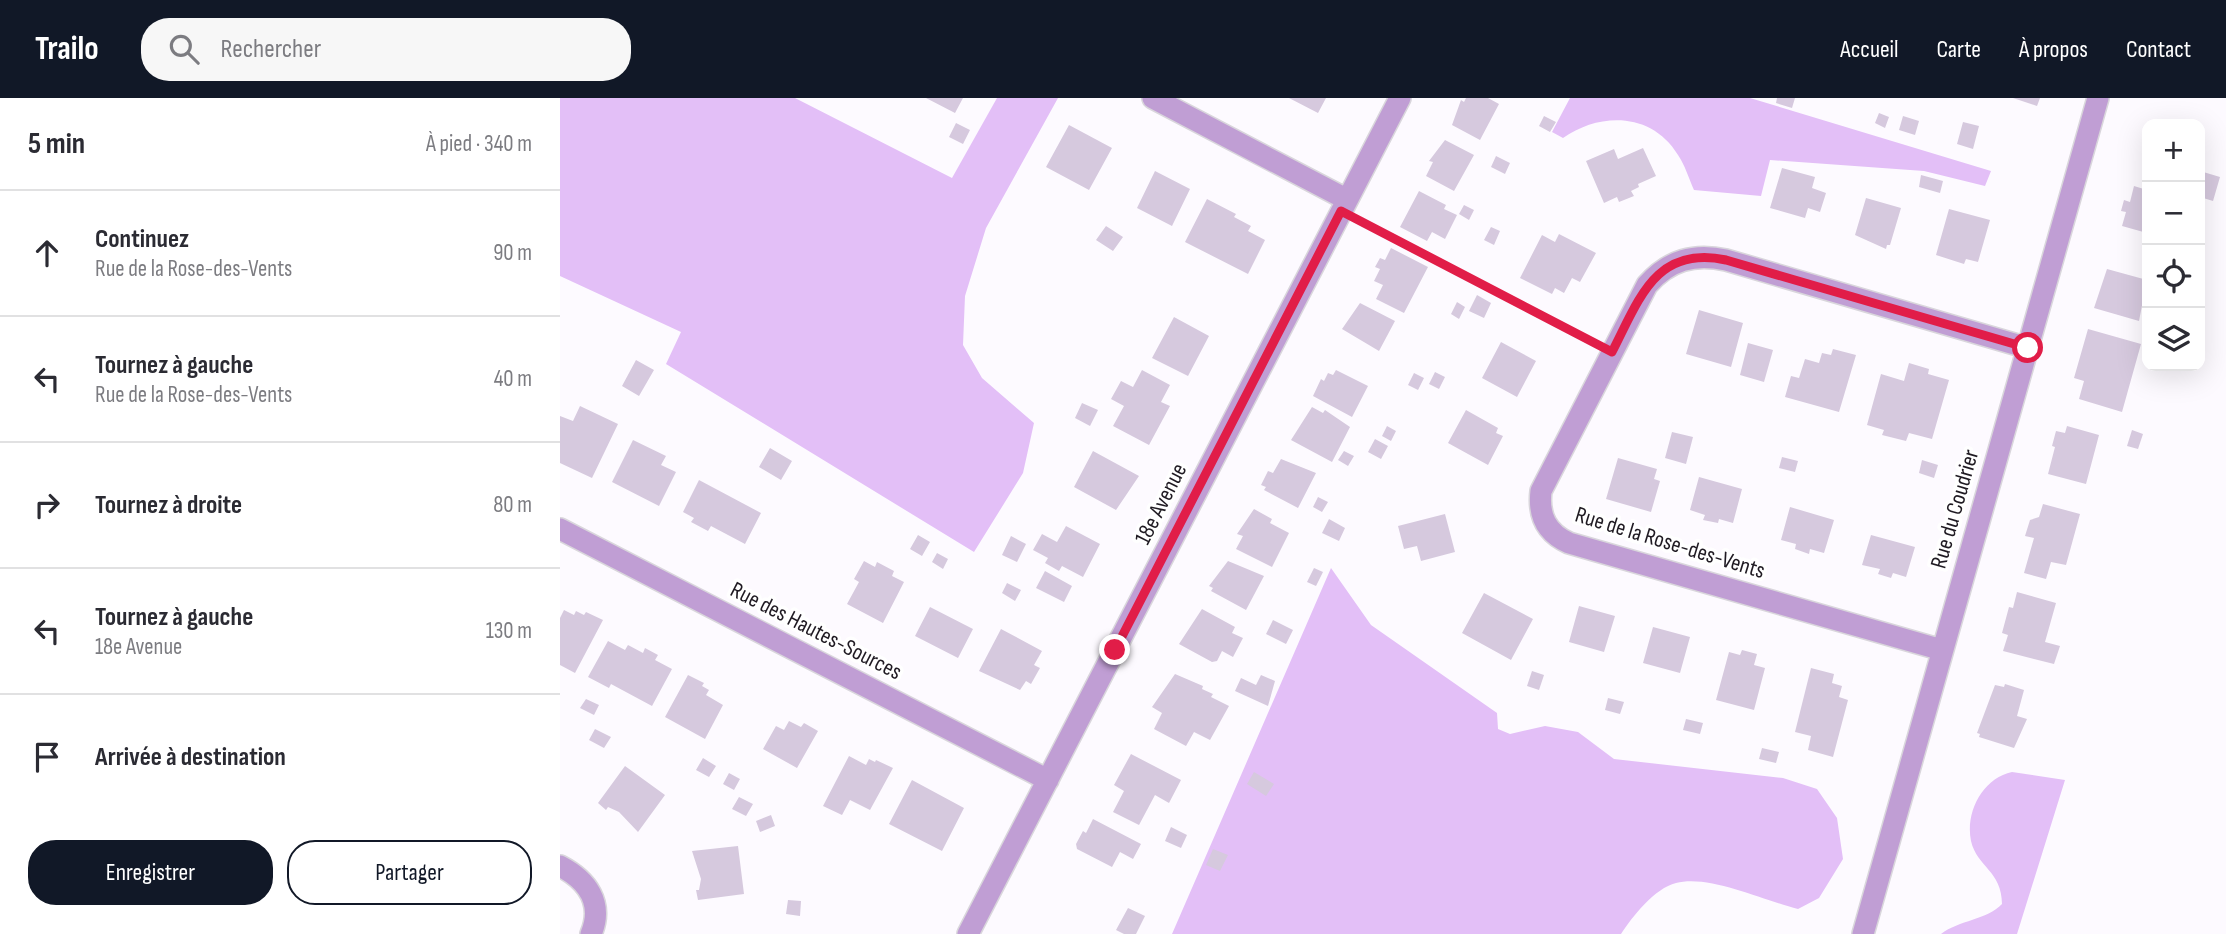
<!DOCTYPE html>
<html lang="fr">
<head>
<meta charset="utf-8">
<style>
  :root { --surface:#fff; --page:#f7f7f7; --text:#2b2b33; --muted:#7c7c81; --line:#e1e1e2; --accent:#111827 }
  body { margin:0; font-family:"Sofia Sans Condensed",sans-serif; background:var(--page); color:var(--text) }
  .controls { position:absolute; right:21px; top:21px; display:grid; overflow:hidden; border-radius:14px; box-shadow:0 7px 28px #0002 }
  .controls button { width:63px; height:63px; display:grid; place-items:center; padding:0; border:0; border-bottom:2px solid var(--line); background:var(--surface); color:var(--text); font:35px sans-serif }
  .stop { position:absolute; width:21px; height:21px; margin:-16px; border:5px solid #e11d48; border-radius:50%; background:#fff }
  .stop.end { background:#e11d48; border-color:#fff; box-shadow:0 2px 7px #0008 }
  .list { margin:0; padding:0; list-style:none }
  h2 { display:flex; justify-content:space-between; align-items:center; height:91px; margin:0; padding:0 28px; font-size:30px }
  h2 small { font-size:23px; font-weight:400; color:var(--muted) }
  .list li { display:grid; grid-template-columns:46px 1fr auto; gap:21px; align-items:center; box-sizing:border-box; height:126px; padding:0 28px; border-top:2px solid var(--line) }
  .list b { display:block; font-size:26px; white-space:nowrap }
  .list p { margin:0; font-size:23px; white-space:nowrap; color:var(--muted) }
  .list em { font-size:23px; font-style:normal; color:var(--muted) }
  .actions { display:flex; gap:14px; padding:21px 28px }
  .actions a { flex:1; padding:16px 0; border:2px solid var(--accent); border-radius:28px; text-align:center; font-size:24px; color:var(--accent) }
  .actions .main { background:var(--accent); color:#fff }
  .icon { flex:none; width:38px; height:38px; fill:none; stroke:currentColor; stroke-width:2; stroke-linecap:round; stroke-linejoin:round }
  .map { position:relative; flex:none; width:1666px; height:836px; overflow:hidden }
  header { display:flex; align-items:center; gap:42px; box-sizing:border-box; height:98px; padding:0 35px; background:var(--accent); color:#fff }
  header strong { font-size:33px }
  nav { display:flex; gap:38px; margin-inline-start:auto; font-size:24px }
  .search { width:490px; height:63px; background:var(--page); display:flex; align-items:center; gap:18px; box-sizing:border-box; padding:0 24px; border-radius:28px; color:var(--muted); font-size:26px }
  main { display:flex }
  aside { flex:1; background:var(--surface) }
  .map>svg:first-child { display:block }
</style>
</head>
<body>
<header>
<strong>Trailo</strong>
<div class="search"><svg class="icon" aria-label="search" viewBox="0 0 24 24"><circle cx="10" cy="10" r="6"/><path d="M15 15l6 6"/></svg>Rechercher</div>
<nav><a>Accueil</a><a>Carte</a><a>À propos</a><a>Contact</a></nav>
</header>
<main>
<aside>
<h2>5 min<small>À pied · 340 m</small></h2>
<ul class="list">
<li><svg class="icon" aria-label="ahead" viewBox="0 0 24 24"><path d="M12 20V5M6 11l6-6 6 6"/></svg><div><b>Continuez</b><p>Rue de la Rose-des-Vents</p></div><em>90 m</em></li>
<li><svg class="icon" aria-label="left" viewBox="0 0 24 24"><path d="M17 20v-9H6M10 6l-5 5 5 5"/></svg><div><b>Tournez à gauche</b><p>Rue de la Rose-des-Vents</p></div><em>40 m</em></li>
<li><svg class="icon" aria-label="right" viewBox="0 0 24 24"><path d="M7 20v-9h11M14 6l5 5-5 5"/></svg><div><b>Tournez à droite</b></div><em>80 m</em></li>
<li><svg class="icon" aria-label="left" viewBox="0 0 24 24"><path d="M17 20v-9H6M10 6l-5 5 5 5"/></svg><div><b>Tournez à gauche</b><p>18e Avenue</p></div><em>130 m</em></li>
<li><svg class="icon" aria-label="arrive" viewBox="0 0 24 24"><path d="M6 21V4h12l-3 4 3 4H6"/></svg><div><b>Arrivée à destination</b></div></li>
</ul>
<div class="actions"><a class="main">Enregistrer</a><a>Partager</a></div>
</aside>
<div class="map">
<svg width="1666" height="836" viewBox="0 0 1666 836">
  <rect width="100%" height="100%" fill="#fdfaff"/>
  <path fill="#e3bff7" d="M0 0H235L392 80 437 0H498L426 130 405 198 403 247 422 280 474 325 463 375 414 454 106 266 121 234 0 178Z
    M1010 0H1190L1431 73 1425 88 1364 73 1210 62 1201 98 1134 92C1129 81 1125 67 1118 57 1092 14 1040 14 1003 40L992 34Z
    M771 470 811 527 937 615 938 631 950 636 985 628 1018 634 1054 661 1223 680 1257 691 1277 720 1283 761 1259 800 1238 811C1205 803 1149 776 1116 785 1095 790 1072 819 1061 836H612Z
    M1452 674 1505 682 1457 836H1381C1399 822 1427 822 1442 806 1442 773 1417 769 1411 743 1405 714 1423 680 1452 674Z"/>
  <path fill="#d6c9de" d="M366 0H403L395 15Z
    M729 0H766L758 15Z
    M906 0H928L939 6 920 42 892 27 901 2 904 4Z
    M1217 0H1235L1232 10 1216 5Z
    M1453 0H1480L1477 8Z
    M1319 15 1329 19 1325 30 1315 25Z
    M984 18 996 24 990 34 979 28Z
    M1343 18 1359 23 1355 37 1339 32Z
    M1403 24 1419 28 1413 51 1397 46Z
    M396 25 410 32 403 46 389 39Z
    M509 27 552 50 529 92 486 69Z
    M885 42 914 57 894 93 866 78 873 64 869 63Z
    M1083 50 1096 78 1078 86 1079 89 1071 93 1074 98 1059 104 1057 99 1044 105 1026 63 1054 51 1058 61Z
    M936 58 950 65 945 76 931 69Z
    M1222 70 1255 79 1252 90 1266 95 1260 114 1248 110 1245 120 1210 110Z
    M595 73 630 91 612 128 577 110Z
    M1640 73 1660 79 1653 103 1640 99Z
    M1361 77 1383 83 1380 95 1359 89Z
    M1574 88 1587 92V135L1562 128 1566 114 1561 113 1564 102 1570 104Z
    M859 93 886 107 884 111 897 117 885 141 872 134 867 143 840 129Z
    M1306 100 1341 110 1330 147H1327L1326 151 1295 137Z
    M647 101 676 116 674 119 691 128 688 133 705 142 688 176 625 144Z
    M904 107 914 112 909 122 899 116Z
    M1389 111 1430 122 1418 164 1406 161 1404 166 1376 157Z
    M546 128 563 139 553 153 536 142Z
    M931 129 940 133 934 147 924 142Z
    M999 136 1036 155 1020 184 1012 180 1004 195 995 190 992 196 960 180 982 137 995 144Z
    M831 150 868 169 844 215 816 201 823 187 814 183 820 171 815 169 820 160 825 162Z
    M1547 171 1587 182 1579 223 1534 210Z
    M917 197 931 205 924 220 909 213Z
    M897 204 905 209 899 221 891 216Z
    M800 205 835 223 819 253 782 231Z
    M1139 212 1183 225 1171 269 1126 256Z
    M614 219 649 238 628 278 592 260Z
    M1528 231 1581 246 1562 314 1519 301 1524 283 1514 280Z
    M941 244 976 263 957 299 922 280Z
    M1188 245 1213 252 1204 284 1180 277Z
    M1273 251 1296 257 1279 314 1225 299 1231 278 1239 280 1245 261 1259 265 1262 255 1271 257Z
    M76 262 94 272 79 298 62 288Z
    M1349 265 1369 271 1368 276 1389 282 1372 341 1349 335 1346 343 1322 337 1324 332 1307 327 1321 276 1344 283Z
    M582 272 610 287 601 304 610 308 589 347 553 328 564 308 551 301 561 283 573 289Z
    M776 272 808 288 792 319 753 298 761 281 764 283 768 275 773 277Z
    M875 274 885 279 879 291 869 286Z
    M854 275 864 280 858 292 848 287Z
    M522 305 538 312 530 328 515 320Z
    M20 308 58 326 32 380 0 365V318L13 323Z
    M752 309 763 315 765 312 790 329 772 364 731 342Z
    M906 312 938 330 936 335 943 338 928 367 888 345Z
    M827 328 836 333 831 343 822 338Z
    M1507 328 1539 337 1526 386 1488 376 1495 349 1492 348 1496 333 1505 335Z
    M1572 332 1583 336 1578 351 1567 348Z
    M1112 334 1133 339 1126 366 1105 360Z
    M815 341 828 348 821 361 808 354Z
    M73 342 106 358 101 367 116 374 99 408 52 384Z
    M210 350 232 363 221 382 199 369Z
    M533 353 579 378 556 412 514 389Z
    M784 353 794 358 788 368 778 362Z
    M1222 359 1238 363 1235 374 1219 370Z
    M1058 360 1097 371 1094 381 1100 383 1091 414 1046 401Z
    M721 361 756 375 738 410 704 392 706 389 701 387 708 373 713 375Z
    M1362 362 1378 367 1374 380 1359 375Z
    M1139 379 1182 391 1173 425 1159 421 1158 425 1143 422 1145 417 1130 412Z
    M139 382 201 415 185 446 151 428 148 433 131 424 134 420 123 414Z
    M758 399 768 404 762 414 753 409Z
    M1483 406 1520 416 1506 467 1491 464 1486 481 1464 475 1474 440 1465 438 1470 422 1479 419Z
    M1230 409 1274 422 1264 455 1250 451 1249 456 1235 451 1236 446 1221 442Z
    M694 411 712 421 710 425 729 435 712 469 676 451 683 438 677 436Z
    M885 416 895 454 861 463 857 448 844 451 838 428Z
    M769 421 785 430 779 443 762 435Z
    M506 428 540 446 523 479 502 468 499 473 485 465 488 460 473 452 482 436 497 444Z
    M358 437 370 444 362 458 350 451Z
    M1311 437 1355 449 1346 479 1333 475 1331 480 1318 476 1320 471 1302 467Z
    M451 438 466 446 457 464 442 457Z
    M377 455 388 461 383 471 372 464Z
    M304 463 315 469 317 464 334 473 332 478 344 484 323 525 287 506 299 484 294 481Z
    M668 463 704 478 686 512 651 493 653 490 649 488Z
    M754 470 763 474 756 488 747 484Z
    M485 473 512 488 504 504 476 490Z
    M447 485 461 492 455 503 442 495Z
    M1457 494 1496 505 1485 544 1500 548 1494 566 1443 553 1448 537 1442 535 1449 509 1453 510Z
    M924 495 973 521 951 562 902 535Z
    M1019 508 1055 518 1044 554 1009 544Z
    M370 509 413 531 398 560 355 538Z
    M642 511 675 529 672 535 683 540 673 559 662 553 657 563 652 564 619 546Z
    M4 512 14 517 16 513 24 517 26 514 43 522 15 575 0 567V520Z
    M713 522 733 532 726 546 706 536Z
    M1093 529 1130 539 1120 575 1083 565Z
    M441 531 482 553 474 567 480 570 471 586 466 583 460 592 419 573Z
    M48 543 65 552 68 547 83 555 85 550 98 557 95 562 112 571 92 608 51 586 49 590 28 579Z
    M1182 552 1197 556 1194 567 1205 570 1194 612 1156 602 1169 554 1180 557Z
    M1251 570 1274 576 1272 585 1282 588 1279 599 1288 602 1273 659 1248 652 1251 638 1235 634Z
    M972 573 984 577 979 592 967 588Z
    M615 576 643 588 642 591 653 596 651 599 669 608 650 642 634 634 626 648 594 631 602 615 592 609Z
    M128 577 144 585 142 588 149 592 146 597 163 607 145 641 105 619Z
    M701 577 715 583 708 608 675 593 681 580 696 587Z
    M1445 586 1464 592 1457 618 1467 621 1454 650 1419 639 1420 636 1417 635 1435 587 1444 589Z
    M1048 600 1064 604 1060 616 1045 612Z
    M26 601 39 607 34 617 20 610Z
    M1126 621 1143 625 1140 636 1123 632Z
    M229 623 241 629 244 625 258 633 237 670 203 651 216 628 224 632Z
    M35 631 51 639 44 650 29 642Z
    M1202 650 1219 654 1216 665 1199 661Z
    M571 656 621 682 609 705 595 697 579 727 553 714 564 693 554 687Z
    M289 658 306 667 309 661 315 664 316 662 333 670 310 712 290 702 282 717 263 708Z
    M143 660 156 668 149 679 136 672Z
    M65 668 105 697 78 734 59 714 48 709 46 712 38 705Z
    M694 674 714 686 706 698 687 686Z
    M169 675 180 681 174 692 163 686Z
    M352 682 404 710 382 753 329 726Z
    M179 699 193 706 186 718 172 711Z
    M211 717 215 728 200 734 196 723Z
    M533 721 581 746 573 761 560 754 552 769 517 751 516 746 523 733 526 735Z
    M611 729 627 737 621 750 605 743Z
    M178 748 184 796 138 802 136 792H139L141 781 132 753Z
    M653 751 668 757 660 773 646 767Z
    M228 802 241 803 240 818 226 816Z
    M568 810 585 818 576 836H564L556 832Z"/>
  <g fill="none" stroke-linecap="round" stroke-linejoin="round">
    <g stroke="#d9d6dc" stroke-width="24">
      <path id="street" d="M593 0 786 101
        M0 431 488 682
        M1382 552 1009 445C987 435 978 418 981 393L1087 187C1109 162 1134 155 1166 162L1468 250
        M0 768C27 782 44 805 31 836
        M408 836 840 0
        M1303 836 1538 0"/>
    </g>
    <path stroke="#938f95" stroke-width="4.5" stroke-dasharray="2 5" stroke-linecap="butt" d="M800 123 1034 245"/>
    <use href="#street" stroke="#c09ed4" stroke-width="21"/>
  </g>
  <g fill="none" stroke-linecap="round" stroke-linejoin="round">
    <path stroke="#e11d48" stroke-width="9" d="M555 552 781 113 1052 254C1079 202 1095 147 1166 162L1468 250"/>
  </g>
  <g text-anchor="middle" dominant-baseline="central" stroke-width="7" stroke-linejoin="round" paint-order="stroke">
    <g font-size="23" fill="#1f1a22" stroke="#fff">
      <text transform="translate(601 406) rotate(-63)">18e Avenue</text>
      <text transform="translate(1395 411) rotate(-74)">Rue du Coudrier</text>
      <text transform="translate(1110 445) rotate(17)">Rue de la Rose-des-Vents</text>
      <text transform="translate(256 533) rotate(27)">Rue des Hautes-Sources</text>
    </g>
  </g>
</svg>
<div class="controls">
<button>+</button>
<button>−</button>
<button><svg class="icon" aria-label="locate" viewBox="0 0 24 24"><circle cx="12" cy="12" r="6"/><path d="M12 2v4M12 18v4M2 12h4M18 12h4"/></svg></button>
<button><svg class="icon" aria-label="layers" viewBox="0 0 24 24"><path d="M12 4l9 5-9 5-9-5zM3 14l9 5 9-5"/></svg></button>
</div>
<div class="stop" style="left:1468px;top:250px"></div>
<div class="stop end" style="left:555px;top:552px"></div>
</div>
</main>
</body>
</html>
